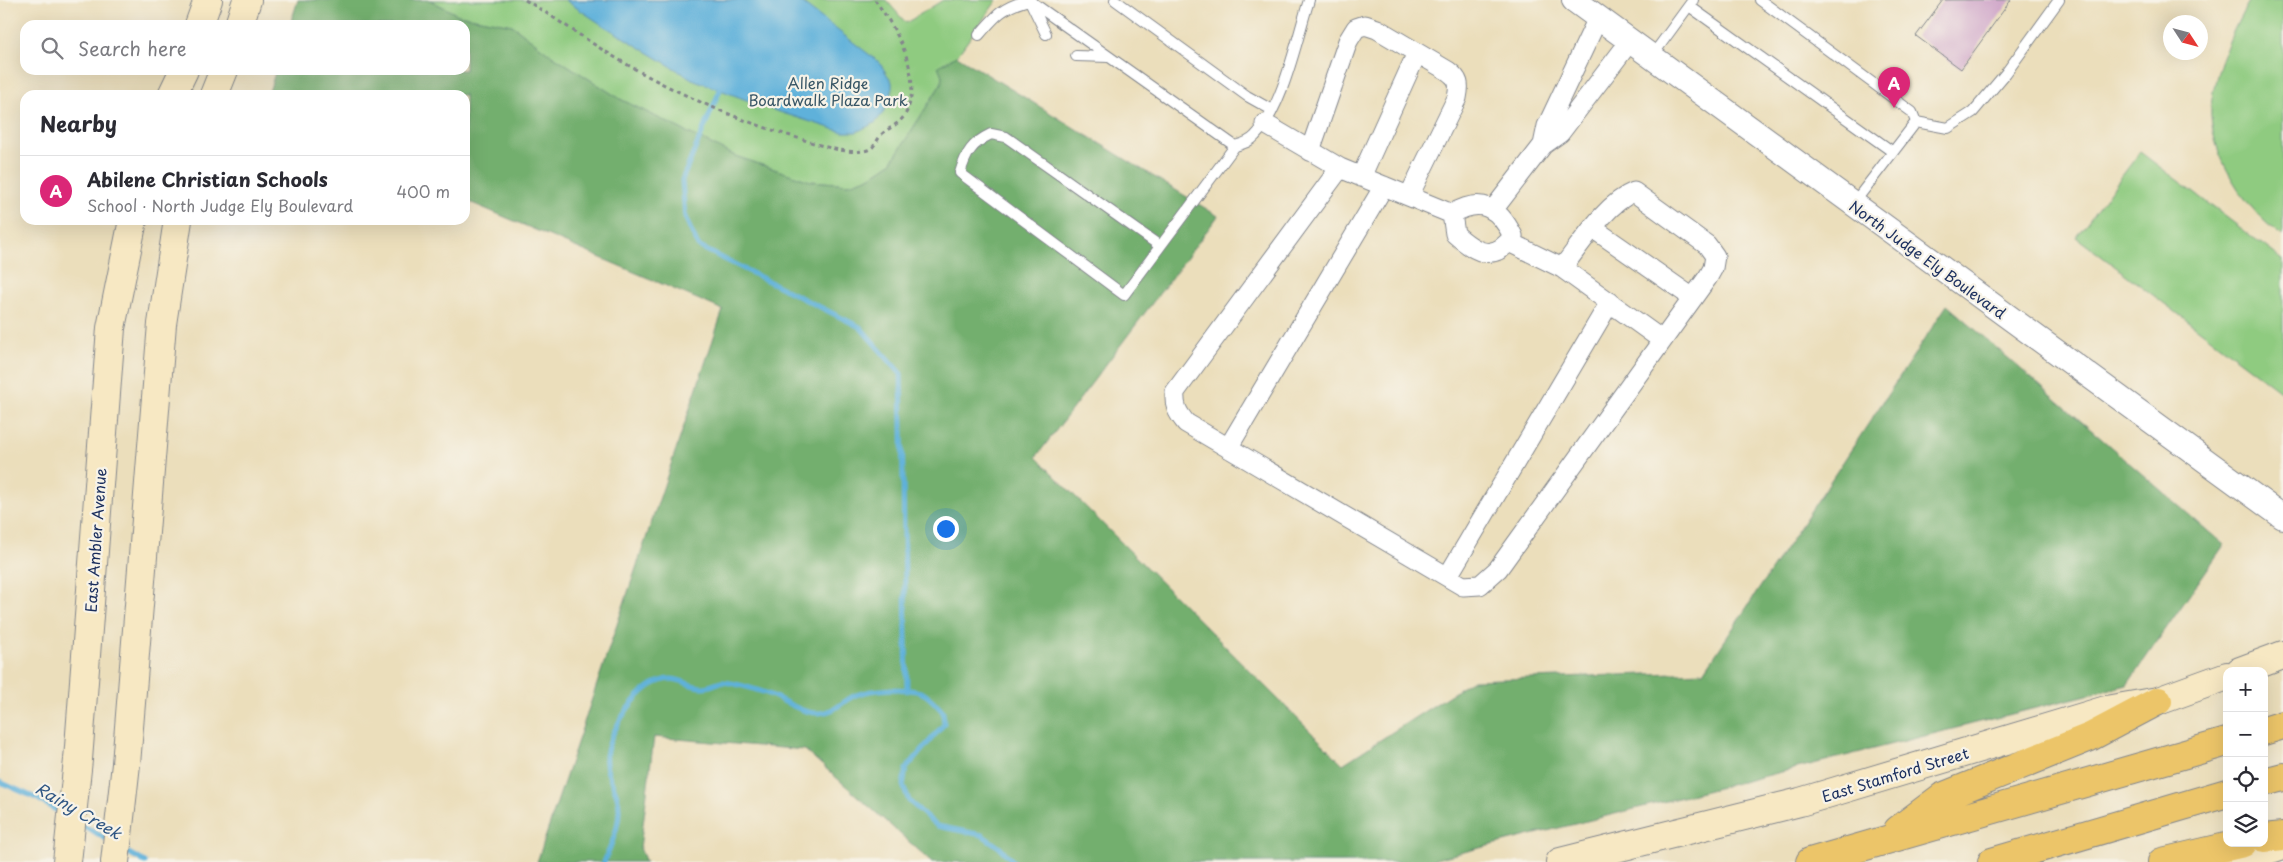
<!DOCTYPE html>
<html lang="en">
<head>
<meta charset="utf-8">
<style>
  :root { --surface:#fff; --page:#f2f2f3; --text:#2b2b33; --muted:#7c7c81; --line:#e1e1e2; --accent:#db2777 }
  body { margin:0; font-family:"Playpen Sans",sans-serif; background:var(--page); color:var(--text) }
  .controls { position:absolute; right:15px; bottom:15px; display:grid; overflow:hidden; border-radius:10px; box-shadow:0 5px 20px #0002 }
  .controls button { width:45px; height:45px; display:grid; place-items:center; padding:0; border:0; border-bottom:1px solid var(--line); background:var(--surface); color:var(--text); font:25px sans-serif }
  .compass { position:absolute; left:2163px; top:15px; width:45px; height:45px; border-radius:50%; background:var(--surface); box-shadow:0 5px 20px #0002; rotate:126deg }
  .you { position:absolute; left:945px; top:528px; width:18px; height:18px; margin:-12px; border:4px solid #fff; border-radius:50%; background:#1a73e8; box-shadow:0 0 0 8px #1a73e833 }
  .badge { display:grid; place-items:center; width:32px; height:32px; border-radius:50%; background:var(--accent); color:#fff; font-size:16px; font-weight:700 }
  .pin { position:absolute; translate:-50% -41px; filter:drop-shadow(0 1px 2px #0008) }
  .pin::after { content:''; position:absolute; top:26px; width:18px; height:15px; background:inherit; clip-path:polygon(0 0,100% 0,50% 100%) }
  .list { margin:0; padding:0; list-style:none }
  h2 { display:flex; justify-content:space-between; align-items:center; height:65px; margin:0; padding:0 20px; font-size:21px }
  h2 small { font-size:16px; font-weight:400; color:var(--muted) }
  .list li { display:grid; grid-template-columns:32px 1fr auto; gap:15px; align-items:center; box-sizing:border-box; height:70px; padding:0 20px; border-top:1px solid var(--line) }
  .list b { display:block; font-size:19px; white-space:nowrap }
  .list p { margin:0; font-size:16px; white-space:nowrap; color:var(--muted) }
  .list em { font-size:16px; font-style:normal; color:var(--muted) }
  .icon { flex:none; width:28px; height:28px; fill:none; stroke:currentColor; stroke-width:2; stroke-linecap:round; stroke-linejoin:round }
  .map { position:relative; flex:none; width:2283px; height:862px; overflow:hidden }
  .search { position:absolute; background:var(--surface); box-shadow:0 5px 20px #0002; left:20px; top:20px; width:450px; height:55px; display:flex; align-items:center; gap:12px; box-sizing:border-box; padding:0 18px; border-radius:15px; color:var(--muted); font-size:19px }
  .panel { position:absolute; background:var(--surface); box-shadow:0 5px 20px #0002; left:20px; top:90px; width:450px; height:135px; border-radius:15px }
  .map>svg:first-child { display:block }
</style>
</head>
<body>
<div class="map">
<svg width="2283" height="862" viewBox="0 0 2283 862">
  <rect width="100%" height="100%" fill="#f7f3e8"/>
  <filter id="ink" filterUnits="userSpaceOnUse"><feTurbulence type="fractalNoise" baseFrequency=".02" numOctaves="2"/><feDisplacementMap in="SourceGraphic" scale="10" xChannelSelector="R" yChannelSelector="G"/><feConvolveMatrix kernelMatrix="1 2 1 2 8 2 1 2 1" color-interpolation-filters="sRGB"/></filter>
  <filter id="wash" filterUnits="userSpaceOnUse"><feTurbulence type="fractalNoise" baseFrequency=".0096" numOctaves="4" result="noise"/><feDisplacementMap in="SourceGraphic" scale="20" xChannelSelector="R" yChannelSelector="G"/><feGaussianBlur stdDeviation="1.12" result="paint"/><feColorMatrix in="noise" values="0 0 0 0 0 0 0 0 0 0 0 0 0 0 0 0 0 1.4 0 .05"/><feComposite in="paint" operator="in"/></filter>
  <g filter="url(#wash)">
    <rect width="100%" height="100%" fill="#ebdebb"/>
    <path fill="#8fcb80" stroke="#557d6f" d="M430 0H886L906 23 943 0H997L957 56 939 66 942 76 941 84 891 163 881 170 867 178 849 184 810 181 735 156 620 99 547 52 512 25 458 15Z
      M2250 0H2283V236C2247 213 2208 152 2211 107 2214 72 2232 30 2250 0Z
      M2140 152 2283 260V393L2076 237Z"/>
    <path fill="#73af6e" stroke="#476f66" d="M298 0H430L458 15 512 25 547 52 620 99 735 156 810 181 849 184 867 178 881 170 891 163 941 84 942 76 938 66 957 56 1218 216 1036 457 1343 764 1473 680 1704 672 1947 305 2224 545 2127 685 1424 862H932L805 750 654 737 640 848 646 862H537L723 310 465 200V95H268L276 70H465V25H290Z"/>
    <path fill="#5eb1da" stroke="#3c709c" d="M565 0H798L879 62 892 82V92L883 113 875 123 856 132H843L770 109 692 79 601 24Z"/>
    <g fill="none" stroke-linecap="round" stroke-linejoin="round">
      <path stroke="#5eb1da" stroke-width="5" d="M723 83 682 180 685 217 698 246 860 327 901 374 907 691
        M0 782 38 799 64 815
        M80 824 110 841
        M125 851 145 862
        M604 862C612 843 624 817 617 796 613 783 604 770 606 756 610 729 640 680 671 679 682 679 692 688 704 687 710 687 716 683 722 682 731 682 757 690 766 693 782 699 802 714 819 713 837 712 843 700 856 695 872 689 904 687 920 692 929 695 937 705 943 712L944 724 906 769 903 785 909 801 937 826 982 835 999 847 1014 862"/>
    </g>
    <g id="blocks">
      <path fill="#cda2c7" d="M1943 0H2011L1961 69 1916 36Z"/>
    </g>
  </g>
  <g filter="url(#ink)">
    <use href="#blocks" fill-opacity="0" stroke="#83868c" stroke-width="1"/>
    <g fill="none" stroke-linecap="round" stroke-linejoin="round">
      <g stroke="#83868c" stroke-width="12">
        <path id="service" d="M1029 0 1235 146
          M1115 0 1247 96 1272 110
          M1760 0 1912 112 1916 122 1853 204
          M1030 1 1046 34
          M1689 6 1893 152
          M979 35C997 14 1003 7 1029 0
          M1076 56 1109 57
          M1652 56 1693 0
          M1916 122 1948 128 1973 112 2006 73 2059 0
          M1160 246 1006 137 991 134C972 143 966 153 960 173L1124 295 1235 146C1242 144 1250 142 1255 136 1283 108 1297 38 1309 0"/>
      </g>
      <g stroke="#83868c" stroke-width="21">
        <path id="minor" d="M1598 18 1547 126 1543 145 1560 133 1630 41
          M1265 124 1340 168 1452 214 1455 234C1476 253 1494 263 1513 236 1499 208 1482 196 1452 214
          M1310 151 1348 41 1356 28 1365 25 1377 29 1448 71C1459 79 1460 84 1457 98L1409 196
          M1340 168 1175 392C1174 406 1177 412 1186 423L1463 586 1480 585 1498 569 1708 277 1713 268 1715 256 1707 245 1634 192C1606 203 1581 244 1562 268
          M1361 177 1417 53
          M1493 210 1543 145
          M1594 229 1693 298
          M1509 242 1562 268 1662 340
          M1228 448 1384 186
          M1448 576 1610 302"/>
      </g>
      <g stroke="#83868c" stroke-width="26">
        <path id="tertiary" d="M1574 0 2283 517"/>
      </g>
      <g stroke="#83868c" stroke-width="30">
        <path id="secondary" d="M199 25 208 0
          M239 25 247 0
          M172 95 184 70
          M214 95 224 70
          M2240 671 2283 655
          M67 862 78 760 111 328 133 220
          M115 862 126 764 162 324 178 220
          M1560 862 1800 802 2106 710 2158 701 2227 676
          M2231 862 2283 845"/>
      </g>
      <g stroke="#83868c" stroke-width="30">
        <path id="motorway" d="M2264 731 2283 725
          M2264 782 2283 777
          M1898 830 1942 797 2090 737 2158 701
          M2264 838 2283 836
          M1810 862 2227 742
          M1992 862 2227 793
          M2162 862 2243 843"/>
      </g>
      <path stroke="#83868c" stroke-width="3" stroke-dasharray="4 4" stroke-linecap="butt" d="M525 0C549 14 572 30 595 45 659 86 729 118 801 139 820 145 844 154 864 151 876 149 875 141 882 134 891 126 901 124 907 111 923 74 896 29 875 0"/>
      <use href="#service" stroke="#fff" stroke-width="10"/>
      <use href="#minor" stroke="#fff" stroke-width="19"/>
      <use href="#tertiary" stroke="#fff" stroke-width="24"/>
      <use href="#secondary" stroke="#f7e8c3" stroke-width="28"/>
      <use href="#motorway" stroke="#ecc569" stroke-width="28"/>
    </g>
  </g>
  <g text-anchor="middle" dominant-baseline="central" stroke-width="4.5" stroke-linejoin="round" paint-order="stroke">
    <g font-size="15" fill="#385666" stroke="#f7f3e8">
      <text x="828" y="82">Allen Ridge<tspan x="828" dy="17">Boardwalk Plaza Park</tspan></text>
    </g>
    <g font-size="15" fill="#1b2f5e" stroke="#f7f3e8">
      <text transform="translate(1928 259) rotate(36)">North Judge Ely Boulevard</text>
      <text transform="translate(95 540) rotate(-86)">East Ambler Avenue</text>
      <text transform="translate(1895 774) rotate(-17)">East Stamford Street</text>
    </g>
    <g font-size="16" font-style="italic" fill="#2f5683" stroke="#f7f3e8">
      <text transform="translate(79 810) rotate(30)">Rainy Creek</text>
    </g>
  </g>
</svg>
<div class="controls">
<button>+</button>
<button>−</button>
<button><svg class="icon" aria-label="locate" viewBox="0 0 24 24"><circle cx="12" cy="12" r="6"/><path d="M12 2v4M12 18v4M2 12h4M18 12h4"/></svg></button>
<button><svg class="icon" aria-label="layers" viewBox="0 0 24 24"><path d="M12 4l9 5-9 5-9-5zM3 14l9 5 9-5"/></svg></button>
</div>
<svg class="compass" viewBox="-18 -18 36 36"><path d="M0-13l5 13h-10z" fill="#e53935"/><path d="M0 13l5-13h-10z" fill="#7c7c81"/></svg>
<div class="you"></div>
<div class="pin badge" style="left:1894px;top:108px">A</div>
<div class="search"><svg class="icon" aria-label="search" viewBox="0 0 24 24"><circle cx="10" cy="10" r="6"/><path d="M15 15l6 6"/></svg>Search here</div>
<section class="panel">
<h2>Nearby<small></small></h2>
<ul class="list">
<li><span class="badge">A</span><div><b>Abilene Christian Schools</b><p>School · North Judge Ely Boulevard</p></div><em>400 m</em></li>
</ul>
</section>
</div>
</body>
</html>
